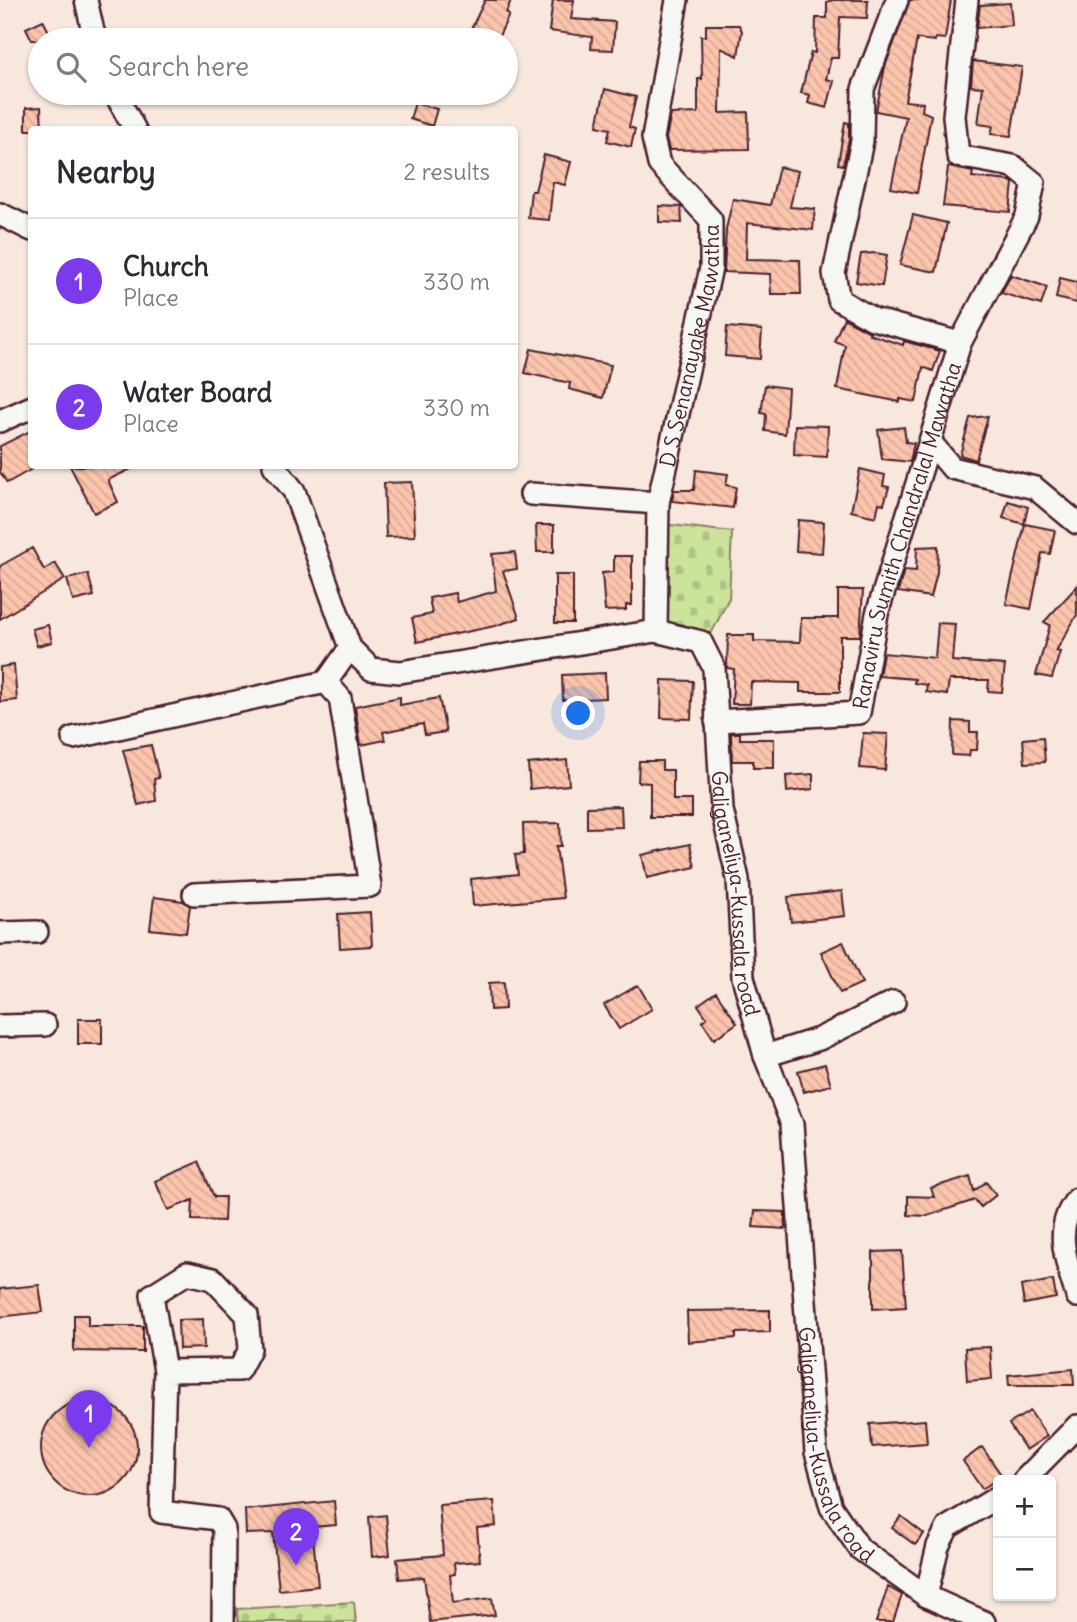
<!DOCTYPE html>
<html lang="en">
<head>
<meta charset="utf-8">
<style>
  :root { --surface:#fff; --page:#f2f2f3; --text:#2b2b33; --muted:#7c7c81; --line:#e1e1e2; --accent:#7c3aed }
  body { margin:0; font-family:Delius,sans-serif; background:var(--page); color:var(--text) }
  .controls { position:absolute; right:21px; bottom:21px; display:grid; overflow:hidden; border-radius:7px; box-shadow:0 2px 5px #0004 }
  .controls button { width:63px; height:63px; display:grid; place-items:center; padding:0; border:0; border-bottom:2px solid var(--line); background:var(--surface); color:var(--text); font:35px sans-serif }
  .you { position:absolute; left:579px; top:714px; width:24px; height:24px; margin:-18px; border:5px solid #fff; border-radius:50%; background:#1a73e8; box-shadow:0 0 0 10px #1a73e833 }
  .badge { display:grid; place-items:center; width:46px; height:46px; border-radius:50%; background:var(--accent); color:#fff; font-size:23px; font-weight:700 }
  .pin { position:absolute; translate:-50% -58px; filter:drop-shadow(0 2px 4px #0008) }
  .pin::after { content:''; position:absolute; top:37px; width:24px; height:21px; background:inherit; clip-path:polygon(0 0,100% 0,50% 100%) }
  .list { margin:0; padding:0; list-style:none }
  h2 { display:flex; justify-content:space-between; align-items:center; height:91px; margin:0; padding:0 28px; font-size:30px }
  h2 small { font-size:23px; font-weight:400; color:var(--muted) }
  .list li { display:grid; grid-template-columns:46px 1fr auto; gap:21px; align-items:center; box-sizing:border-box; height:126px; padding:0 28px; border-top:2px solid var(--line) }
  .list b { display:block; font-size:26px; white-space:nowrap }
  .list p { margin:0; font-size:23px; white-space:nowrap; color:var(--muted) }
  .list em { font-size:23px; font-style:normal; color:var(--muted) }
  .icon { flex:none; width:38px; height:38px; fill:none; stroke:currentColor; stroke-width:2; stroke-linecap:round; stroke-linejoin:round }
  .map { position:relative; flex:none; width:1077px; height:1622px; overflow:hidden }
  .search { position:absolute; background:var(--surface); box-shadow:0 2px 5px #0004; left:28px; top:28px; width:490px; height:77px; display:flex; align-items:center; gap:18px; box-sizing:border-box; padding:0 24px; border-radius:38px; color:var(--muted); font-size:26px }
  .panel { position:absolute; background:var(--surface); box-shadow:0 2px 5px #0004; left:28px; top:126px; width:490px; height:343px; border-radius:7px }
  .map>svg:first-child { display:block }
</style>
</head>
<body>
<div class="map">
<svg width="1077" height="1622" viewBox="0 0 1077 1622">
  <defs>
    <pattern id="cemetery-stones" width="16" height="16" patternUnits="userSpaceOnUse" patternTransform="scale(1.75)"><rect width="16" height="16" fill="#cbe49a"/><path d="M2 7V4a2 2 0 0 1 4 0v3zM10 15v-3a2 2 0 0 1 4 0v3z" fill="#b0c385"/></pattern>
    <pattern id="building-back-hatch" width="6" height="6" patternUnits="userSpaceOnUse" patternTransform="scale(1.75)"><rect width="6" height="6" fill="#fbc5ad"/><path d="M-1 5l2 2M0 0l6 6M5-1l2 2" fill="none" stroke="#d9a995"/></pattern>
  </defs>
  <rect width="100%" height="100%" fill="#f8e7dd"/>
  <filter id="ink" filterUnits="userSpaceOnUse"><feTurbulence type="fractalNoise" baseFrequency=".0143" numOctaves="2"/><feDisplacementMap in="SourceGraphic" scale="14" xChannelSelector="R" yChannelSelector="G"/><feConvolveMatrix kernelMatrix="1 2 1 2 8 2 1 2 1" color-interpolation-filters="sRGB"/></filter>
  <g filter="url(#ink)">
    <path fill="url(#cemetery-stones)" stroke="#8a8262" stroke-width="2" d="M662 524 732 532 729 598 709 638 661 623Z
      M354 1602 356 1622H238L237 1609Z"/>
    <path fill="url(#building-back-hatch)" stroke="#4a1f2b" stroke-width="2" d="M485 0H511L506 13 509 15 497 40 471 29Z
      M553 0H574L571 19 615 22 613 50 591 49 592 37 549 31Z
      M832 0H868L867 18 840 17 838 58H831L826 79 834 81 827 108 808 103 810 95 801 93 811 52 815 53 816 18H827V2Z
      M910 0H951L945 39 935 38V41L917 39 905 101 923 103 922 111 931 115 917 193 891 188 906 117 876 111 885 67Z
      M1010 3 1012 25 977 28 980 5Z
      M43 20 53 40H32L26 28Z
      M706 25H739L742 31 738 56 721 48 720 113 748 112 749 149 669 150 666 138 671 114 698 113V79H702L701 36H706Z
      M973 61 1022 67 1011 136 991 134 993 126 978 124 983 87 971 86Z
      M605 89 636 97 629 127 635 129 631 147 607 141 610 129 597 126Z
      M415 103 437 109 432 126 410 119Z
      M41 107 42 130H26V108Z
      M845 122 849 123V139L843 165 838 164Z
      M544 155 571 162 565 185 553 182 549 220 528 218 531 191H535Z
      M779 167 798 171 790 207 815 209 813 230 747 223 746 259 800 260 801 294H771L770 274 724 272 726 229 733 199 770 205Z
      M948 167 973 172 972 177 1010 181 1013 183 1010 212 943 206Z
      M659 206 681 207 682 223 659 222Z
      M913 215 947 223 936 272 900 265Z
      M876 253 887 255 882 286 856 282 861 254Z
      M1011 275 1047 287 1041 305 1001 293Z
      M1060 278 1077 282V303L1056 298Z
      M844 318 870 332 869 334 903 345 904 341 940 351 933 371 923 367 916 402 900 399V402L837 389 845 345 834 341Z
      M727 327 762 330 760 359 725 356Z
      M531 349 611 365 603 398 569 389 570 383 525 373Z
      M765 385 788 388 785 434 765 431 766 414 761 413Z
      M988 416 976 460 960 455 970 418Z
      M795 425 828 426 827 457 794 455Z
      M904 427 906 442 914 443 910 462 882 459 878 430Z
      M32 430V469L7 483 0 472V446Z
      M70 466H137L108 480 118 502 94 513Z
      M860 469 885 475 883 486 889 487 884 504 879 503 876 517 851 511Z
      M696 470 728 474 726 485 736 487 733 508 672 501 674 490H694Z
      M412 482 415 536 386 537 384 483Z
      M1008 501 1028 507 1024 524 1003 518Z
      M798 520 824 522 822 553 796 551Z
      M1025 524 1055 530 1050 554 1042 553 1031 609 1006 604Z
      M536 525H554V552H537Z
      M938 546 937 572 931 597 898 592 904 570 916 571 917 547Z
      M32 548 44 570 55 563 65 579 0 619V566Z
      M515 552 517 569 503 571 519 618 495 626 417 642 412 618 432 614 429 598 455 593 457 602 496 591 492 554Z
      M614 556H632V605H626V610L605 611 602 573 614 572Z
      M88 574 94 596 73 601 67 579Z
      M555 575H573V623H555Z
      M1077 586V615L1056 651 1060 652 1052 678 1036 675 1050 625 1044 622Z
      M838 590H863L860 636H840V692H800V683L751 682 750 704H732L734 669 727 668 728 635H754V641L800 642 801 618H838Z
      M938 623 955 624 952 661 1005 665 1002 692 988 691 989 680H949L947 695 926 692 927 685 914 683 915 679 879 676 883 653 935 658Z
      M48 625 52 642 37 646 32 629Z
      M14 665 17 700 0 702V667Z
      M605 673 606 698 563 700 562 675Z
      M662 680 693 681 691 719 661 718Z
      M400 697V705L439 698 446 732 425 735 423 724 383 732 385 740 361 745 355 706Z
      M953 721 970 722V732H978L977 750H970L969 756 952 755Z
      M731 733H740V739H774V768H753V761H732Z
      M863 733 888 734 885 770 860 768Z
      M1043 737 1045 762 1025 763 1023 739Z
      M151 745 159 778 154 779 156 801 138 805 123 750Z
      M567 760 569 785 530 789 528 764Z
      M639 761H662V770H673V800H692V817H650V783L638 782Z
      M813 774V789L787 792 786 776Z
      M621 806 622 827 587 828V807Z
      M560 823 561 846H556L563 898 473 906 471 879 518 874 515 855 524 854 523 824Z
      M690 844 695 867 647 878 642 855Z
      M842 891 845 916 791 922 788 897Z
      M154 897 183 901 190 906 186 933 150 929Z
      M370 912 372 946 340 948 338 914Z
      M843 942 862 983 840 993 821 952Z
      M504 982 505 1009 490 1010 489 983Z
      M638 985 652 1009 619 1029 604 1005Z
      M716 992 737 1023 714 1039 702 1021 707 1018 698 1005Z
      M78 1019H102V1044H78Z
      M825 1064 831 1085 804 1092 798 1071Z
      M199 1162 214 1197H225L224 1221 192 1220 193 1200 168 1210 155 1181Z
      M970 1176 974 1191 986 1182 996 1195 981 1207 975 1200 927 1216 908 1215V1196L934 1197 931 1188Z
      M755 1211 785 1212V1229L753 1227Z
      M902 1251 906 1307 873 1309V1252Z
      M1053 1280 1056 1298 1024 1304 1021 1286Z
      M39 1285 43 1312 0 1317V1289Z
      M770 1310V1332L736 1333V1338L688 1342 687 1311Z
      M74 1315H88V1326H143V1352L74 1351Z
      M203 1319 204 1348 179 1349 178 1320Z
      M990 1347 992 1379 967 1381 965 1348Z
      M1073 1369 1074 1385H1009L1008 1375Z
      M41 1448a48 48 0 1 1 96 0a48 48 0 1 1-96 0Z
      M1030 1411 1047 1436 1026 1450 1009 1424Z
      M925 1420 927 1443 872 1447 870 1424Z
      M982 1447 1002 1476 982 1489 963 1461Z
      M334 1501 336 1525 312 1527 318 1586 279 1590 273 1533 246 1534 245 1510Z
      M494 1501 496 1526 477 1528 480 1561 454 1563 455 1574 450 1575 453 1603 492 1598 495 1615 430 1622 424 1577 399 1579 397 1559 443 1555 439 1505Z
      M386 1515 390 1555 372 1557 369 1517Z
      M901 1516 924 1534 915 1545 892 1528Z
      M888 1587 902 1595 893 1622H876Z"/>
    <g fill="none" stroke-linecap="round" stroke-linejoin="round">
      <g stroke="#4a1f2b" stroke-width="26">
        <g id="street">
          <path d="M86 0 95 40"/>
          <path d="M897 0 863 89 862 141 834 273 839 300 873 319 960 343"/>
          <path d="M115 93 135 130"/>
          <path d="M0 214 32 230"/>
          <path d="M0 421 32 407"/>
          <path d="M932 444 952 468 1035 488 1077 523"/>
          <path id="s1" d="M274 466 294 491 350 648 371 669 400 672 656 631 701 642 714 668 722 810 738 879 743 977 765 1056 792 1124 816 1452 831 1507 860 1549 926 1596 984 1622"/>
          <path d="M531 494 658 503"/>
          <path id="s2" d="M656 631 658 503 711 268V220L659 164 653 138 677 0"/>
          <path d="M326 682 350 648"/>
          <path id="s3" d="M716 721 859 713 877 614 960 343 1027 216 1034 183 1013 166 958 156 954 116 967 0"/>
          <path d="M73 738 326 682"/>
          <path d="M194 894 370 886 340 698 326 682"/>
          <path d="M0 933 37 932"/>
          <path d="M0 1026 45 1025"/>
          <path d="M765 1056 819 1039 894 1002"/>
          <path d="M1077 1199C1052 1229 1067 1263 1077 1296"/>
          <path d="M165 1371 239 1370 250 1349 247 1315 213 1279 187 1273 152 1295 165 1371 161 1512 218 1519 224 1529 223 1622"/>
          <path d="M1024 1480 1077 1426"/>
          <path d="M926 1596 938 1546 948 1527 998 1497"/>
        </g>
      </g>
      <use href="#street" stroke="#f6f6f2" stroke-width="21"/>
    </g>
  </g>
  <g text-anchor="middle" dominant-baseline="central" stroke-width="5" stroke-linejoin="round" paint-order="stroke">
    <g font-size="21" fill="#4a1f2b" stroke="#f6f6f2">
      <text stroke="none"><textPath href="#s2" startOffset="289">D S Senanayake Mawatha</textPath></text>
      <text stroke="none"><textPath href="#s3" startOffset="327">Ranaviru Sumith Chandralal Mawatha</textPath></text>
      <text stroke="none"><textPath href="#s1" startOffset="819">Galiganeliya-Kussala road</textPath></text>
      <text stroke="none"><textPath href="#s1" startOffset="1386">Galiganeliya-Kussala road</textPath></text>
    </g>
  </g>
</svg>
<div class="controls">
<button>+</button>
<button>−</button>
</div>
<div class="you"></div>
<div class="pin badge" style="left:89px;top:1448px">1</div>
<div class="pin badge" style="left:296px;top:1566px">2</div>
<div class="search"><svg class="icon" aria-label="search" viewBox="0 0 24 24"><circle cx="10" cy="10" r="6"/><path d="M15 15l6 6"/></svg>Search here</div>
<section class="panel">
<h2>Nearby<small>2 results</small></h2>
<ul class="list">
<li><span class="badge">1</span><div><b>Church</b><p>Place</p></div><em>330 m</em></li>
<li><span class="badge">2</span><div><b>Water Board</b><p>Place</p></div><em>330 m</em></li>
</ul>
</section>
</div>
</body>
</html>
